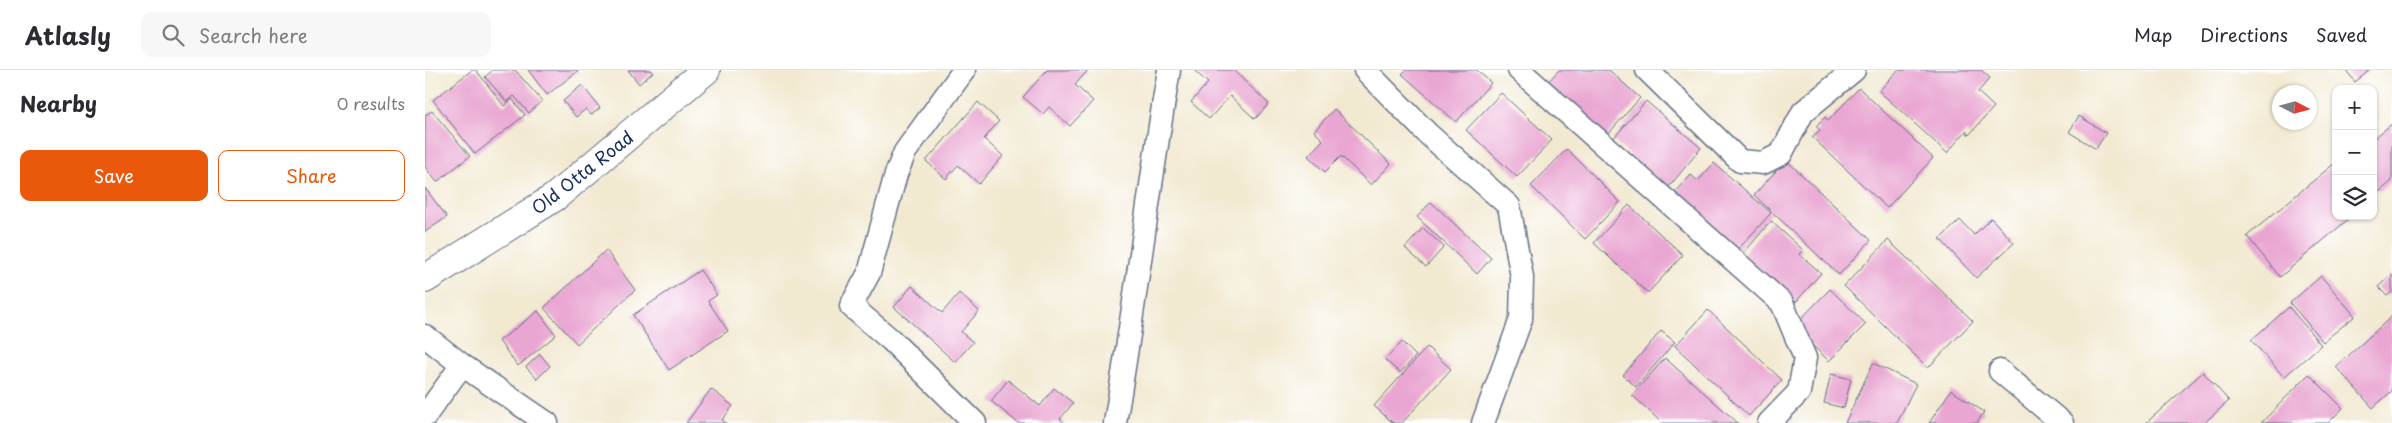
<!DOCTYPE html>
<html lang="en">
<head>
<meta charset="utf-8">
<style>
  :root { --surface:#fff; --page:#f7f7f7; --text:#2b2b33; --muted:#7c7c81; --line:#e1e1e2; --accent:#ea580c }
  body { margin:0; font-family:"Playpen Sans",sans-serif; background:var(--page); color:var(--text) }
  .controls { position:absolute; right:15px; top:15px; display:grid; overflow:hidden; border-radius:10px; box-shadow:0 1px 4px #0004 }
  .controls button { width:45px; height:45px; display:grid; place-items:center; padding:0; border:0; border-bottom:1px solid var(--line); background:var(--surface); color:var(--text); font:25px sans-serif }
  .compass { position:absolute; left:1847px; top:15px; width:45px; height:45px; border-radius:50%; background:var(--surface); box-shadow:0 1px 4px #0004; rotate:96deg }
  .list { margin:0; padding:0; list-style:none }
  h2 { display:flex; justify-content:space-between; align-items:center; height:65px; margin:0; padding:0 20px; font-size:21px }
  h2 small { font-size:16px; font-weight:400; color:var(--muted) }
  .actions { display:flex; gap:10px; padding:15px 20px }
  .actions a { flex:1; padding:11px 0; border:1px solid var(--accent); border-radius:10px; text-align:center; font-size:18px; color:var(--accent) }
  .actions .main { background:var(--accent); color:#fff }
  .icon { flex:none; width:28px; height:28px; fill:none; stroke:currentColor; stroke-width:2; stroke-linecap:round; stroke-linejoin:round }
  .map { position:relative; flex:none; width:1967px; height:353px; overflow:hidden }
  header { display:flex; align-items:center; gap:30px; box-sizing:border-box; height:70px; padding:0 25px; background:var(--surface); border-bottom:1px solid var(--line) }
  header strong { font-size:24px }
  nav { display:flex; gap:28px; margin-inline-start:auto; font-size:18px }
  .search { width:350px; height:45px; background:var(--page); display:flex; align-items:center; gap:12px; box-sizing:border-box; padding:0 18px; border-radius:10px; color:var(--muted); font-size:19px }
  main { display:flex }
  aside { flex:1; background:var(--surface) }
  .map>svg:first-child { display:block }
</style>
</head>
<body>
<header>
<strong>Atlasly</strong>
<div class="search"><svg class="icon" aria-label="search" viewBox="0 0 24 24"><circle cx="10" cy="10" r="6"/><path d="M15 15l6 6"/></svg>Search here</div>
<nav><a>Map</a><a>Directions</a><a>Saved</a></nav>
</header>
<main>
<aside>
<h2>Nearby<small>0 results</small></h2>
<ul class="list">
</ul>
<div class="actions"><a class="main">Save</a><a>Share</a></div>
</aside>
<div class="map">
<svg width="1967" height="353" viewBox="0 0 1967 353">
  <rect width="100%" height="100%" fill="#fff"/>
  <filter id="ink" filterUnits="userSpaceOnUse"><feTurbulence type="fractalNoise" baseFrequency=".02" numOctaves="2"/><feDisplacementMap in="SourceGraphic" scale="10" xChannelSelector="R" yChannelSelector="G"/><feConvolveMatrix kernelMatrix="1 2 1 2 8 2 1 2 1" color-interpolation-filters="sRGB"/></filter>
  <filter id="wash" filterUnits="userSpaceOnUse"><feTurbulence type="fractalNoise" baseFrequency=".0096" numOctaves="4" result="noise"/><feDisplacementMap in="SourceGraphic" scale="20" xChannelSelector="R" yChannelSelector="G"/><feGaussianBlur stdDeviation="1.12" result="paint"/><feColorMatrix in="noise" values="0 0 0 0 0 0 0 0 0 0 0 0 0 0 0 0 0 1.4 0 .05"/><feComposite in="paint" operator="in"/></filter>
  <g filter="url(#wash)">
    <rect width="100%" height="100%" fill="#f2e9d1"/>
    <g id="blocks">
      <path fill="#e9a6d2" d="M47 0H51L79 36 87 29 100 45 50 84 8 30Z
        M68 0H90L117 31 104 43 89 26 82 32 60 7Z
        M103 0H154L122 25Z
        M203 0H226L228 2 214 14Z
        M622 0H663L650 15 668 31 645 56 624 37 618 44 598 27Z
        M769 0H808L844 34 830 49 805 26 784 49 766 32 783 13Z
        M981 0H1052L1066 13 1031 52 977 4Z
        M1134 0H1184L1215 28 1176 72 1117 18Z
        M1473 0H1556L1565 8 1553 22 1569 37 1544 65 1541 61 1522 83 1454 21Z
        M1921 0H1945L1930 12Z
        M157 15 175 38 166 45 161 39 151 47 138 31Z
        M1434 18 1508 88 1462 138 1387 67 1395 60 1391 56 1400 47 1403 51Z
        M1076 23 1127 70 1092 107 1041 60Z
        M1221 31 1276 78 1243 118 1187 70Z
        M553 32 574 51 559 69 578 86 554 114 533 95 521 109 501 91Z
        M909 39 966 94 946 115 916 86 900 102 883 86 898 70 889 61Z
        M7 41 45 86 12 112 0 97V45Z
        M1654 46 1681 63 1671 79 1644 62Z
        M1967 54V111L1954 122 1948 115V69Z
        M1142 79 1195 132 1160 169 1106 116Z
        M1361 90 1446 170 1414 205 1329 125Z
        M1911 92V146H1927L1855 207 1822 166Z
        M1289 93 1346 143 1306 187 1243 131 1266 105 1273 111Z
        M0 118 22 147 0 162Z
        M1006 132 1066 188 1052 204 992 147Z
        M1204 135 1258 185 1223 223 1169 173Z
        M1566 148 1589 173 1551 208 1515 169 1535 150 1549 165Z
        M1346 151 1378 180 1374 184 1396 203 1371 232 1318 184Z
        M998 158 1019 177 1001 197 980 178Z
        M1463 170 1548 251 1503 298 1419 216Z
        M181 180 210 220 152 274 119 238Z
        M275 200 292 225 283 231 303 261 244 300 208 245Z
        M1967 204V222L1962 226 1953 217Z
        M1896 206 1930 246 1898 272 1865 233Z
        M487 216 517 243 534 223 554 241 536 262 548 272 530 292 469 237Z
        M1405 219 1441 254 1404 291 1368 257Z
        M1864 237 1896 275 1859 307 1826 270Z
        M1283 240 1357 310 1324 346 1250 276Z
        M113 241 131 265 93 296 74 271Z
        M1967 246V321L1948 338 1911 297Z
        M1236 261 1250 272 1211 317 1198 305Z
        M977 272 991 286 975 303 960 290Z
        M1002 277 1026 299 977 353H968L949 336Z
        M115 284 125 296 112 309 101 297Z
        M1240 288 1313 353H1237L1207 325Z
        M1448 293 1491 314 1472 353H1420Z
        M1778 302 1804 331 1779 353H1721Z
        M1406 304 1426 309 1419 338 1399 333Z
        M1884 304 1918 338 1903 353H1836Z
        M583 310 615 336 629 318 648 333 635 349 640 353H593L566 331Z
        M286 319 308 336 297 350 301 353H261Z
        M1526 320 1559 342 1552 353H1504Z"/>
    </g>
  </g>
  <g filter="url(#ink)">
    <use href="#blocks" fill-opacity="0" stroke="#667086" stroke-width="1"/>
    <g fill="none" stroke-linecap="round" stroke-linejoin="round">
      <g stroke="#667086" stroke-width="25">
        <path id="minor" d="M539 0 480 82 471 104 444 203 426 236 466 270 550 353
          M940 0 1003 64 1084 136 1097 207 1096 249 1058 353
          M1094 0 1357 233 1380 288 1374 322 1344 353
          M1222 0 1315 91 1338 93 1356 84 1378 42 1429 0
          M0 266 37 295 122 353
          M1575 301 1637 353
          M0 346 37 295
          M690 353C710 236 724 117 744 0"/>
      </g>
      <g stroke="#667086" stroke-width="30">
        <path id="tertiary" d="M0 209 130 127 281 0"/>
      </g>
      <use href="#minor" stroke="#fff" stroke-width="22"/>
      <use href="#tertiary" stroke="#fff" stroke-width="28"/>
    </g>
  </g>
  <g text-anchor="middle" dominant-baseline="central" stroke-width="4" stroke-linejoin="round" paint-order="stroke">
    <g font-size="18" fill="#1b2f5e" stroke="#fff">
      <text transform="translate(157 102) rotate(-38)">Old Otta Road</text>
    </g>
  </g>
</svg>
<div class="controls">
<button>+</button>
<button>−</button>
<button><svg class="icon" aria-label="layers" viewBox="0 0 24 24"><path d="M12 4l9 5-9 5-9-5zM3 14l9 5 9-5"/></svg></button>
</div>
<svg class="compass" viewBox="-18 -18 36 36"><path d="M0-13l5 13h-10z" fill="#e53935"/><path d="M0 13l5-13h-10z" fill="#7c7c81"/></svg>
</div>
</main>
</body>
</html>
